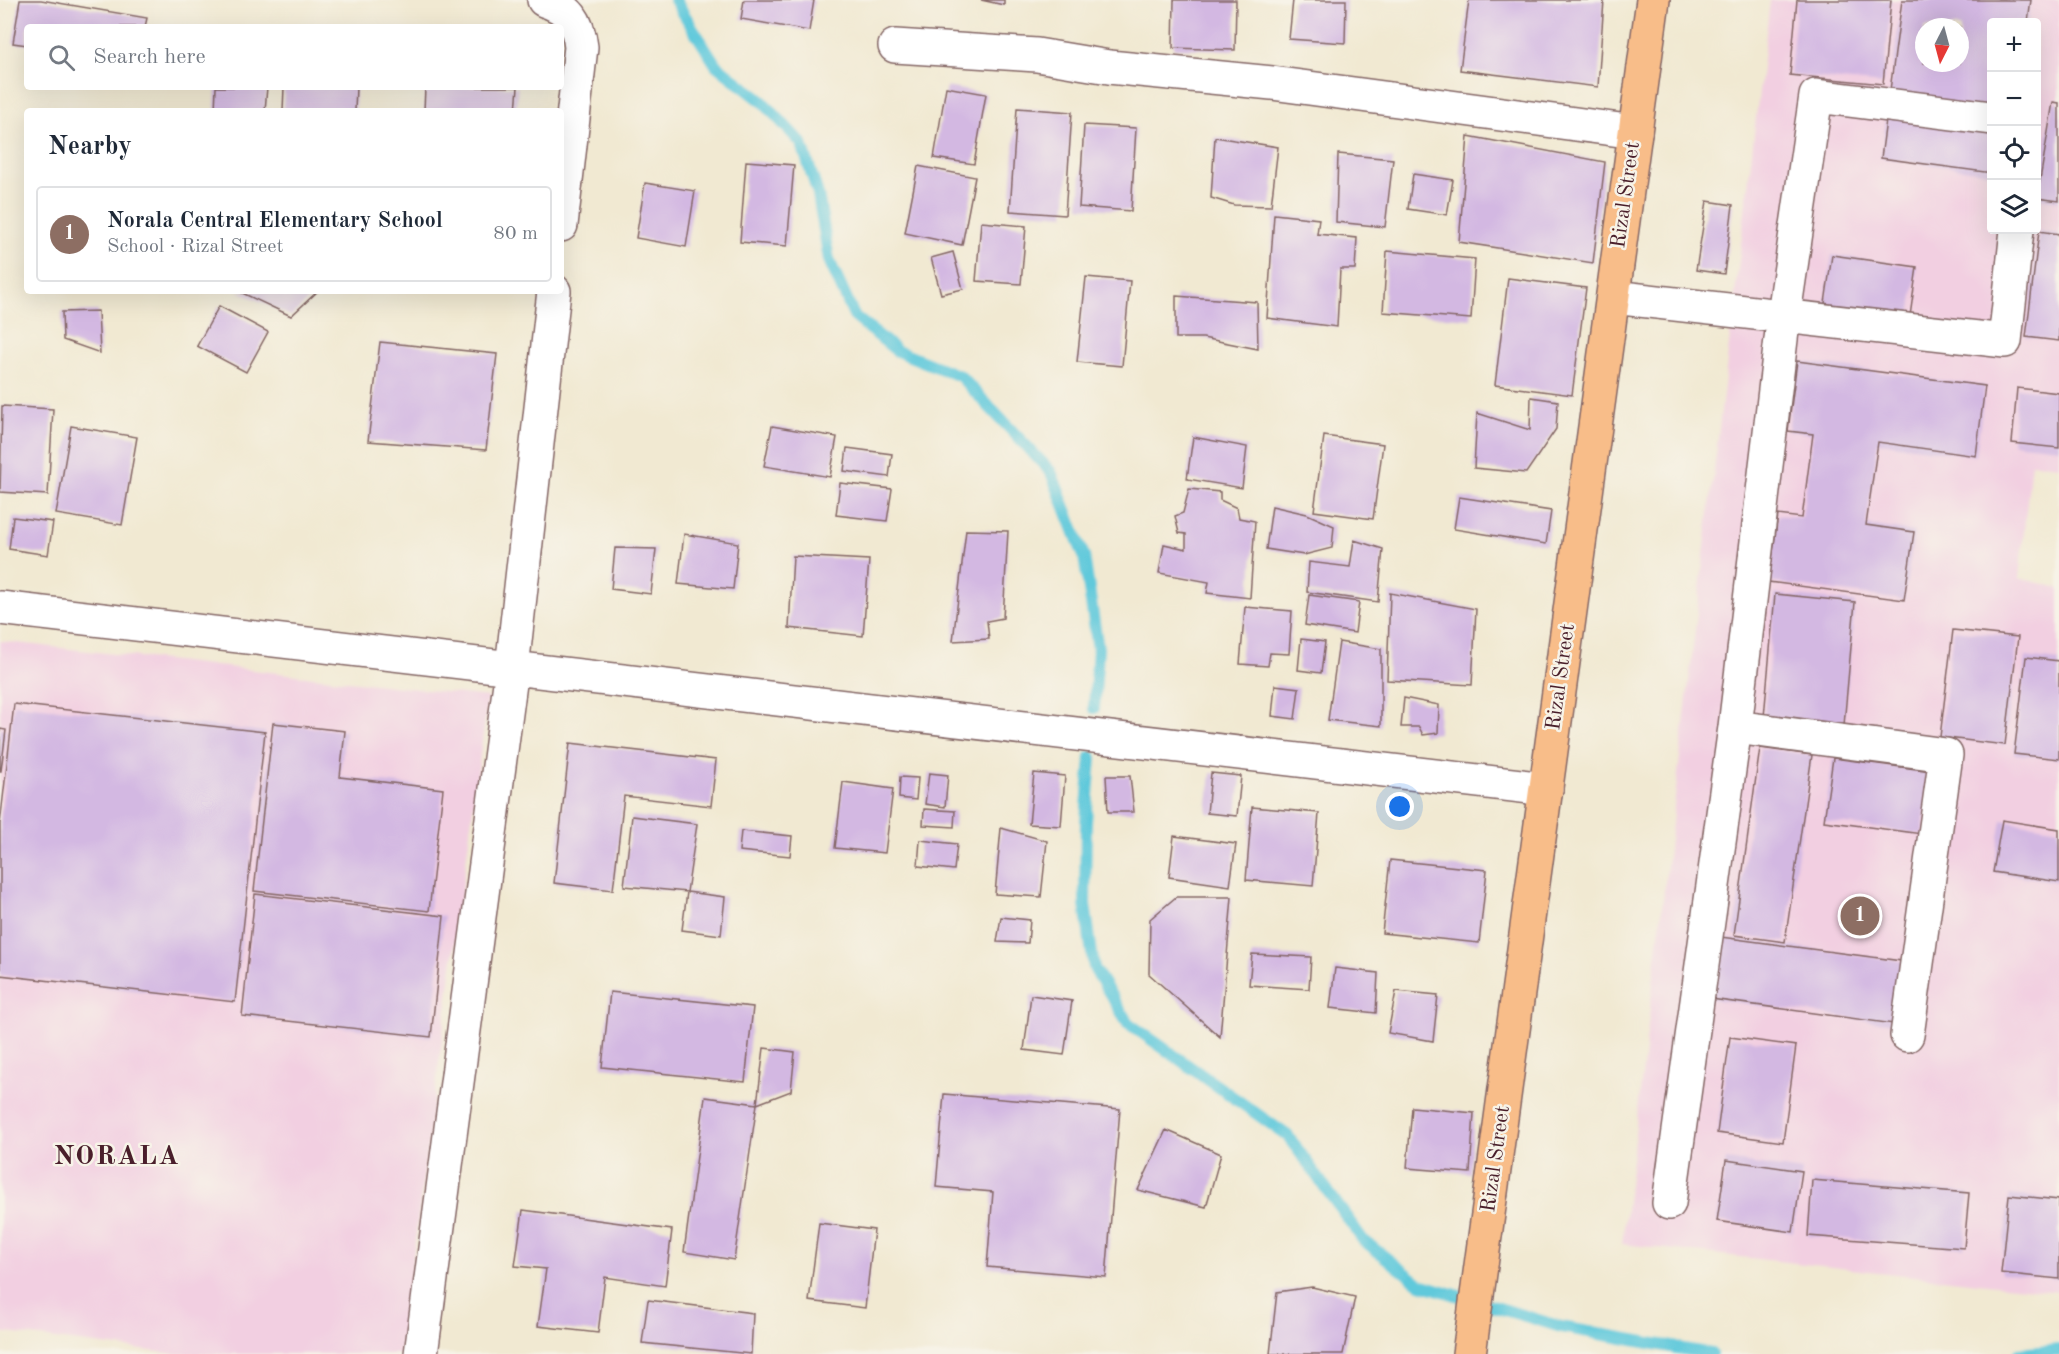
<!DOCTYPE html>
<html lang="en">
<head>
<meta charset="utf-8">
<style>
  :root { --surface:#fff; --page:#f2f2f3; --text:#1f2937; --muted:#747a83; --line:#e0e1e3; --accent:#db2777 }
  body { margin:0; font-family:"Old Standard TT",serif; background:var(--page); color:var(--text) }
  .controls { position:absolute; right:18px; top:18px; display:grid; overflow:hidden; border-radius:6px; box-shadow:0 6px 24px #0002 }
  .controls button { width:54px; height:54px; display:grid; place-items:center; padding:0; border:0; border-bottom:2px solid var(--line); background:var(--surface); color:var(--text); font:30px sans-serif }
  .compass { position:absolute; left:1915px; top:18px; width:54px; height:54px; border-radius:50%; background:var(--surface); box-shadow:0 6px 24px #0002; rotate:186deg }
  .you { position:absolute; left:1400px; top:807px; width:21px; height:21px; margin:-15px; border:4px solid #fff; border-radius:50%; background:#1a73e8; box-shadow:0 0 0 9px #1a73e833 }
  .badge { display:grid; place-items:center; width:39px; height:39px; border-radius:50%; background:var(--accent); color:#fff; font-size:20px; font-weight:700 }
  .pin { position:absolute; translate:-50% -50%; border:3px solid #fff; box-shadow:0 2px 6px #0006 }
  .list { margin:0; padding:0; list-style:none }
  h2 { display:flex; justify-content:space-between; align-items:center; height:78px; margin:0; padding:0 24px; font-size:26px }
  h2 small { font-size:20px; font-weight:400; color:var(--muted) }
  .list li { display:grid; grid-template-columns:39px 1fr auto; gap:18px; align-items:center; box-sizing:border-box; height:96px; margin:0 12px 12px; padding:0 12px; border:2px solid var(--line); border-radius:6px }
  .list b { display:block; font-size:22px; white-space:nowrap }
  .list p { margin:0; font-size:20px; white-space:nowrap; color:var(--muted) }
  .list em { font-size:20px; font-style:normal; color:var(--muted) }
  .icon { flex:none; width:33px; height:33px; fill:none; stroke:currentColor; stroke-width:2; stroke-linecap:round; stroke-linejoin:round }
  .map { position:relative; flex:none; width:2059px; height:1354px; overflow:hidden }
  .search { position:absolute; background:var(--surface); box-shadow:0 6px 24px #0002; left:24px; top:24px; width:540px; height:66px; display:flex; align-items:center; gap:15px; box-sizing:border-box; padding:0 21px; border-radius:6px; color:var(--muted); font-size:22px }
  .panel { position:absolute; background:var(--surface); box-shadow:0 6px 24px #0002; left:24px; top:108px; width:540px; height:186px; border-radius:6px }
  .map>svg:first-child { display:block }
</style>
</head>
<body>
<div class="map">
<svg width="2059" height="1354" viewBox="0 0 2059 1354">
  <rect width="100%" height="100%" fill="#f7f3e8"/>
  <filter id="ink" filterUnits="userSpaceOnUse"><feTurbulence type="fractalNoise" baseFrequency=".0167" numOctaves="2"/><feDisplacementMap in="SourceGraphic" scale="12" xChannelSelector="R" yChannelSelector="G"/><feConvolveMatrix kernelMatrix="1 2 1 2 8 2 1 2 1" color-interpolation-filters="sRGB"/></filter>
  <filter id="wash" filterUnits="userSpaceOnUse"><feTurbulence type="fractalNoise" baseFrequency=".008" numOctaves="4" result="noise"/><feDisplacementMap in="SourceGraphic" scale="24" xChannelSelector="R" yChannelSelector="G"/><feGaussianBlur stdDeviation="1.35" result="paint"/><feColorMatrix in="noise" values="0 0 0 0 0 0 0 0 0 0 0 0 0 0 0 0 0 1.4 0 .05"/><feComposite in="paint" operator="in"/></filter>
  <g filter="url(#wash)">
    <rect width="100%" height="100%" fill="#f1e9d2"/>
    <path fill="#f2cfe1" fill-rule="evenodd" d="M1770 0H2059V466L2031 463 2019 578 2059 588V1292L1622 1244ZM1992 22H2036V230H1992ZM1924 27H1960V63H1924Z
      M0 641 488 697 400 1354H175L0 1332Z"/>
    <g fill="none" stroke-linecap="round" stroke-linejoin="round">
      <path stroke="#60c9db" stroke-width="12" d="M675 0 716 65 763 102 802 144 818 194 829 260 854 316 897 351 960 376 1051 472 1084 556 1098 649 1094 708
        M1091 757 1086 822 1085 904 1094 968 1128 1023 1288 1136 1363 1240 1420 1284 1561 1327 1711 1354
        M2019 1354 2059 1350"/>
    </g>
    <g id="blocks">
      <path fill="#d3b8e2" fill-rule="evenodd" d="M20 0H41L147 18 145 27H27V45L13 43Z
        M744 0H814L809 31 741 19Z
        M981 0H1004V5Z
        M1174 0H1236L1235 50 1173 48Z
        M1293 0H1346L1345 43 1289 39Z
        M1469 0H1604L1598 87 1460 70Z
        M1797 0H1891L1883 84 1790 75Z
        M1902 0H2031L2028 22H1992V173L1881 158ZM1924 27H1960V63H1924Z
        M216 87H267L265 111H215Z
        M284 87H356L355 111H283Z
        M425 87H518L516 111H424Z
        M946 87 986 94 974 164 934 158Z
        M2053 102 2059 103V201L2037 198Z
        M1017 108 1072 112 1065 215 1010 211Z
        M1084 125 1136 128 1131 211 1079 207Z
        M1468 136 1605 162 1593 263 1459 242Z
        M1215 137 1278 147 1271 206 1234 205 1211 198Z
        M1338 154 1393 159 1385 227 1336 222Z
        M746 161 794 165 787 246 740 242Z
        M918 166 975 177 962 245 905 233Z
        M1413 174 1453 180 1447 215 1408 209Z
        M645 183 695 191 686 247 636 238Z
        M1707 201 1733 205 1724 274 1696 270Z
        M1274 214 1319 219 1317 234 1357 238 1355 269H1340L1337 327 1267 318Z
        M981 222 1026 226 1021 284 976 281Z
        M2039 231 2059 234V341L2026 337Z
        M1387 251 1475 259 1471 319 1383 312Z
        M953 252 963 289 941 294 931 258Z
        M1832 255 1917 267 1909 323 1824 310Z
        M1086 277 1130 281 1122 366 1077 362Z
        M1508 278 1586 288 1572 395 1495 385Z
        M238 291H318L291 316Z
        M1176 296 1257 302 1258 349 1203 338H1176Z
        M219 306 268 332 246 372 197 346Z
        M98 311 100 353 63 340 62 312Z
        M380 342 497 354 486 450 368 441Z
        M1797 361 1985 386 1976 456 1878 442 1866 525 1914 532 1904 600 1769 582 1778 515 1802 518 1813 434 1788 431Z
        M2017 388 2059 393V448L2012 443Z
        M1531 397 1558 401 1556 429 1526 473 1474 468 1477 413 1530 430Z
        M2 406 53 409 48 495 0 492Z
        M71 426 137 437 122 525 56 514Z
        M772 426 837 437 830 477 764 466Z
        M1324 436 1383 444 1373 519 1314 511Z
        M1193 437 1247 447 1242 488 1187 479Z
        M847 448 892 454 889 477 844 471Z
        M840 483 892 489 887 521 836 515Z
        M1189 489 1220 492V500L1237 508 1239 518 1255 521 1250 598 1207 593 1209 582 1159 573 1164 544 1186 549V534L1179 533 1175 516 1183 513Z
        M1459 497 1551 511 1546 544 1454 529Z
        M1272 506 1307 514 1334 526 1332 548 1304 555 1266 549Z
        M13 517 53 522 48 555 9 549Z
        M966 530 1008 531 1003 618 987 621 989 639 953 641Z
        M684 534 738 543 733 589 678 584Z
        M1354 540 1383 549 1378 602 1307 592 1309 562 1350 567Z
        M615 548 656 549 651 594 611 589Z
        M793 556 869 560 863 636 789 628Z
        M1390 593 1476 609 1472 685 1387 680Z
        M1775 594 1855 602 1844 725 1764 717Z
        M1309 595 1359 602 1355 633 1305 625Z
        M1245 607 1292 611 1289 654 1270 653 1268 666 1240 664Z
        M1953 630 2018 637 2005 745 1940 737Z
        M1301 639 1325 642 1321 673 1298 670Z
        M1339 642 1381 649V726L1328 720Z
        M2026 657 2059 661V759L2014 754Z
        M1275 685 1299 688 1295 719 1272 716Z
        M1404 698 1439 705 1438 733 1423 735 1419 727H1401Z
        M14 704 265 732 235 1002 0 975V824Z
        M273 723 345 731 340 777 443 789 429 911 254 891Z
        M0 729 6 730 1 771H0Z
        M570 743 716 760 711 806 624 796 613 890 554 883Z
        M1760 748 1812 755 1785 942 1734 935Z
        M1833 758 1931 771 1922 834 1824 821Z
        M929 773 948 775 945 807 925 804Z
        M1034 773 1065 776 1061 826 1029 824Z
        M1211 773 1241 776 1237 816 1207 813Z
        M1106 776H1130L1134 812H1108Z
        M900 777 918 778 916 800 899 798Z
        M843 782 893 789 885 853 835 848Z
        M1252 807 1319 813 1313 886 1246 880Z
        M924 809 955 811 954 827 923 825Z
        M632 816 697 824 687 892 624 886Z
        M2002 820 2059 829V882L1993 872Z
        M1001 828 1047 841 1041 897 995 894Z
        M741 831 792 836 790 856 739 851Z
        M1174 836 1236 844 1230 886 1169 877Z
        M920 840 957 844 954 870 918 866Z
        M1390 860 1487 870 1479 943 1382 933Z
        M687 892 725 897 721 935 682 930Z
        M255 894 444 916 431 1037 242 1016Z
        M1176 897H1232L1220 1037 1149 974 1150 919Z
        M1001 917 1030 920 1028 943 997 942Z
        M1713 936 1909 962 1901 1025 1704 998Z
        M1252 954 1311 957 1309 989 1249 985Z
        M1335 968 1378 973 1376 1013 1330 1008Z
        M1396 991 1438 995 1433 1041 1388 1033Z
        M610 992 753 1007 745 1082 602 1067Z
        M1031 995 1072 1001 1064 1055 1024 1050Z
        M1730 1037 1796 1046 1783 1142 1717 1133Z
        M764 1048 795 1052 791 1091 757 1104Z
        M944 1094 1120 1109 1106 1277 987 1267 993 1192 936 1187Z
        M705 1097 757 1104 734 1260 684 1252Z
        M1412 1107 1474 1113 1470 1173 1407 1168Z
        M1166 1130 1221 1154 1206 1207 1138 1190Z
        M1726 1160 1802 1171 1793 1232 1717 1221Z
        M1812 1180 1969 1193 1964 1248 1808 1236Z
        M2009 1195 2059 1200V1279L2001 1273Z
        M523 1210 672 1230 665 1286 605 1277 598 1333 538 1326 546 1269 515 1266Z
        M819 1223 874 1230 865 1308 809 1301Z
        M1312 1287 1355 1297 1343 1354H1270L1277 1292Z
        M648 1300 753 1313 751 1354 642 1343Z"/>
    </g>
  </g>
  <g filter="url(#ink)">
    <use href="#blocks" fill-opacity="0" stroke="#846665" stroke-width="1.5"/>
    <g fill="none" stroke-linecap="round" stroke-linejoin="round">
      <g stroke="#846665" stroke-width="36">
        <path id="minor" d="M544 0C569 8 578 21 581 47L561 225
          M895 46 1037 55 1109 67 1272 83 1635 132
          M1613 297 2005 341 2017 230
          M0 608 1546 789
          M1735 727 1946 755 1907 1035
          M1669 1203 1735 727 1784 314 1816 96 1992 118
          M421 1354 512 668 554 291"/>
      </g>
      <g stroke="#846665" stroke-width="36">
        <path id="major" d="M1469 1354 1653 0"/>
      </g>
      <use href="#minor" stroke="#fff" stroke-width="33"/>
      <use href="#major" stroke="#f8bd89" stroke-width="33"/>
    </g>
  </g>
  <g text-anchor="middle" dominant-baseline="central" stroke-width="5" stroke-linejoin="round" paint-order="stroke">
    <g font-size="21" fill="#4a1f2b" stroke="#f7f3e8">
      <text transform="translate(1626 195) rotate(-82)">Rizal Street</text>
      <text transform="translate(1561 677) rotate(-82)">Rizal Street</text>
      <text transform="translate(1496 1159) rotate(-82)">Rizal Street</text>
    </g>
    <g font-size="27" font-weight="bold" letter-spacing="1.5" fill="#4a1f2b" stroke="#f7f3e8">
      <text x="117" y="1156">NORALA</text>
    </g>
  </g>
</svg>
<div class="controls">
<button>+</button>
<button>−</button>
<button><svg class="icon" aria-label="locate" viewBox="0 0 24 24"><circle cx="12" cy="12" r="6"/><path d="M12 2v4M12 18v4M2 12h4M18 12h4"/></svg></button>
<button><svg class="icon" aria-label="layers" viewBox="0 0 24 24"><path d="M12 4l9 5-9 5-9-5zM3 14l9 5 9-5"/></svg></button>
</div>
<svg class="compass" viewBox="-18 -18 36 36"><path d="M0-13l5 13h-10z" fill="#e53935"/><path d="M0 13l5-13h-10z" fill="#747a83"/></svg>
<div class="you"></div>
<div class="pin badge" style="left:1860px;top:916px;background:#8d6e63">1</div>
<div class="search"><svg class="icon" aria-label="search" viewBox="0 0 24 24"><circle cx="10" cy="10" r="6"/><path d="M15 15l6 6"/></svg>Search here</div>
<section class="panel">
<h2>Nearby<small></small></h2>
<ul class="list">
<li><span class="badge" style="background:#8d6e63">1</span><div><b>Norala Central Elementary School</b><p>School · Rizal Street</p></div><em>80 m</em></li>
</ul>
</section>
</div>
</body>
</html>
